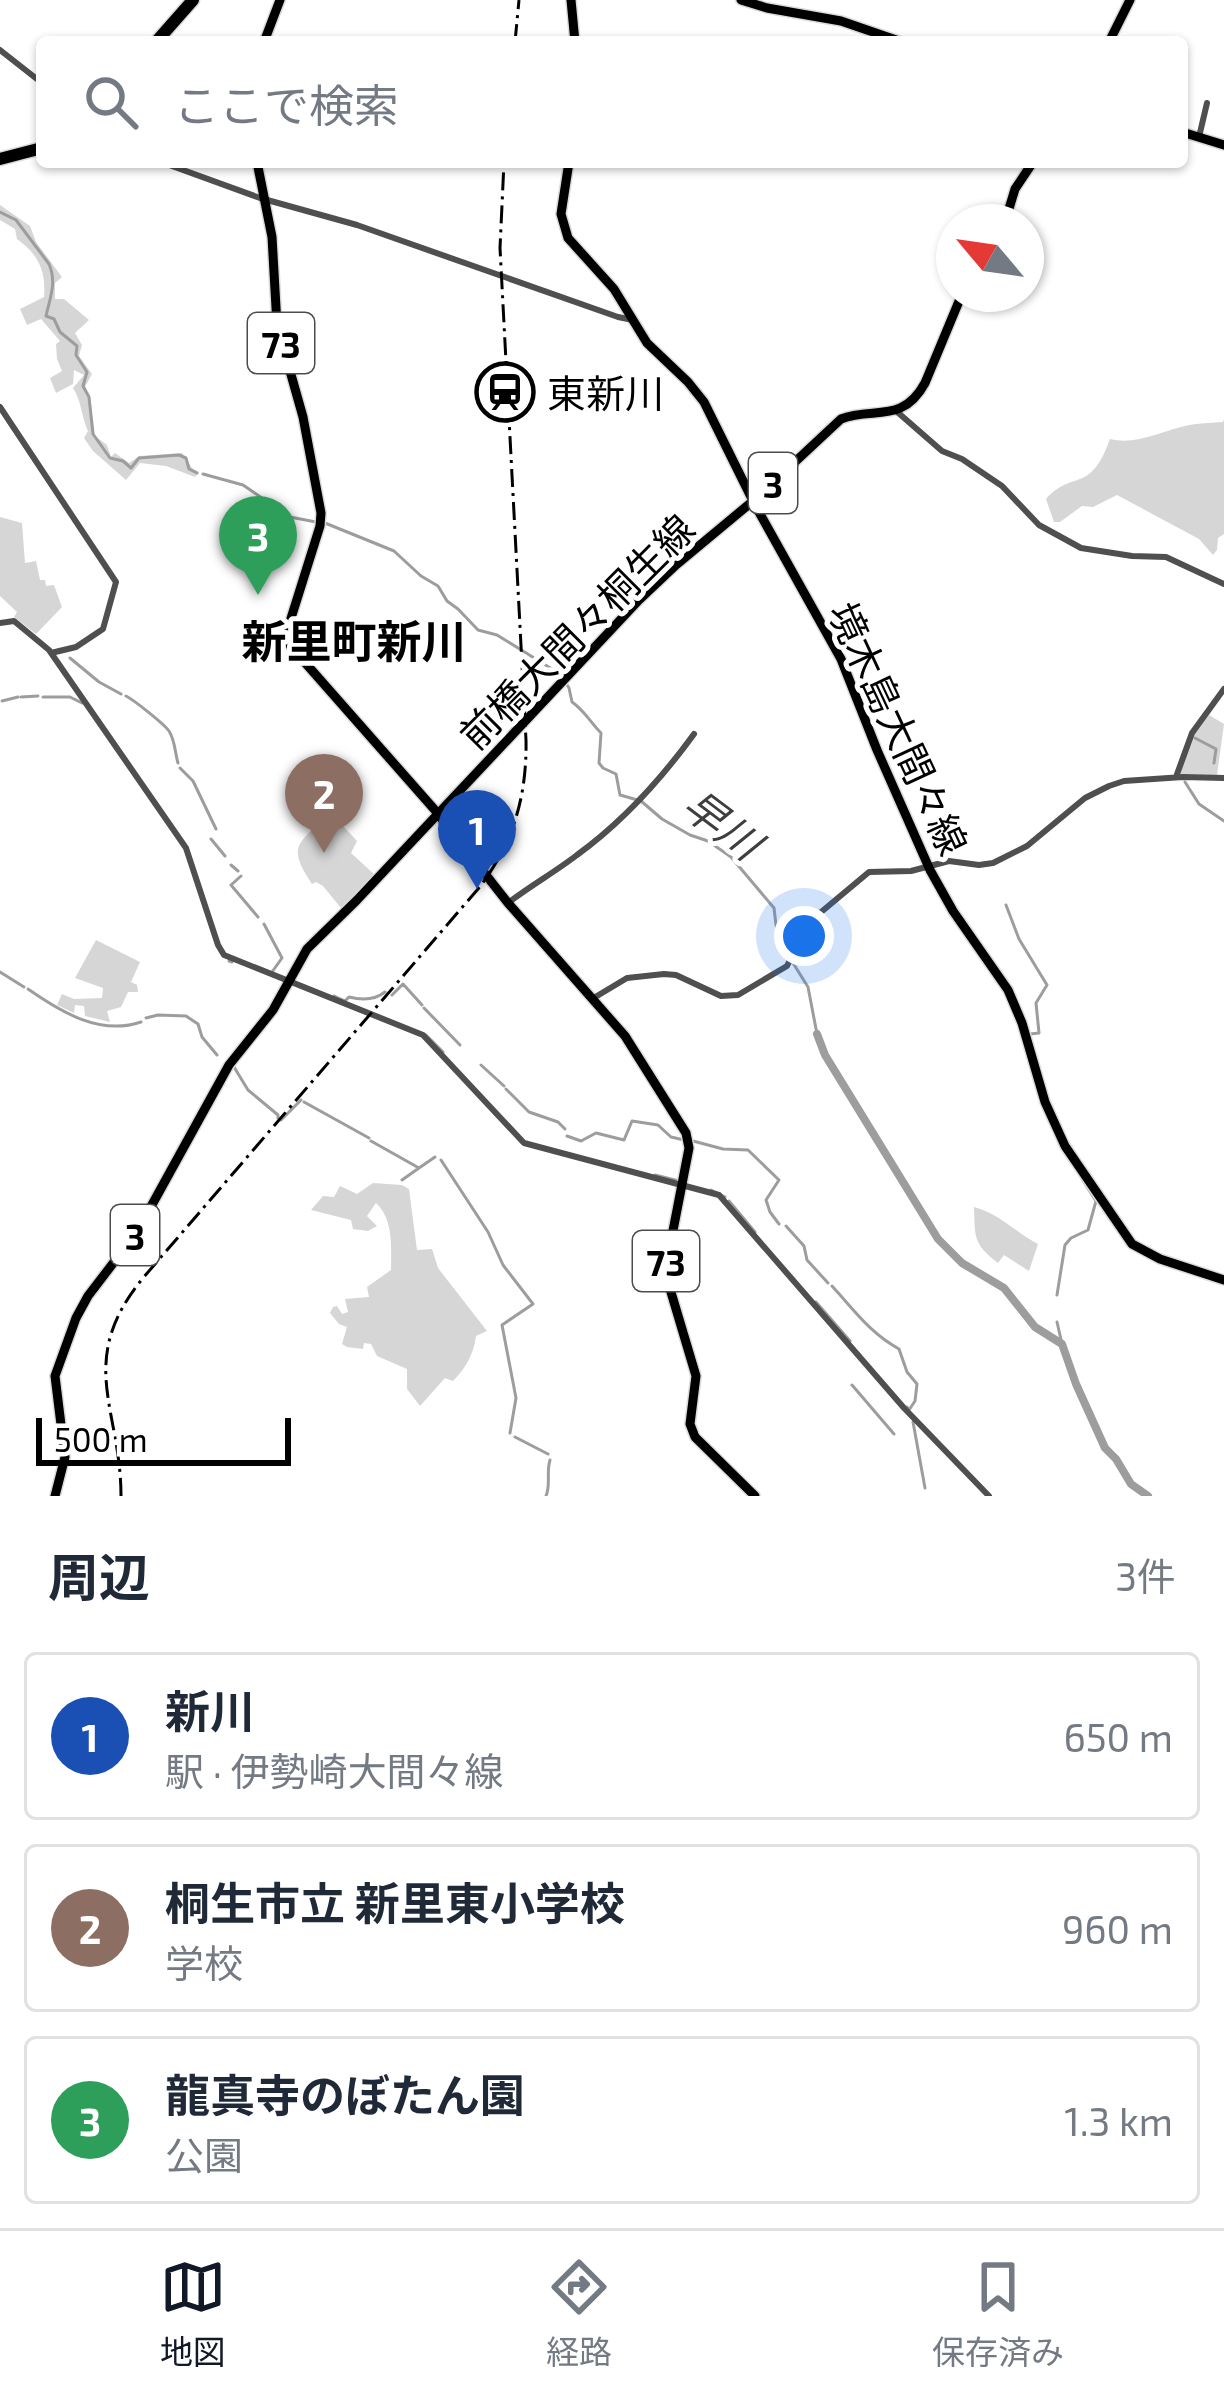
<!DOCTYPE html>
<html lang="ja">
<head>
<meta charset="utf-8">
<style>
  :root { --surface:#fff; --page:#f2f2f3; --text:#1f2937; --muted:#747a83; --line:#e0e1e3; --accent:#111827 }
  body { margin:0; font-family:"Exo 2","Noto Sans JP",sans-serif; background:var(--page); color:var(--text) }
  .compass { position:absolute; left:936px; top:204px; width:108px; height:108px; border-radius:50%; background:var(--surface); box-shadow:0 3px 9px #0004; rotate:299deg }
  .scale { position:absolute; left:36px; bottom:30px; width:255px; box-sizing:border-box; padding-left:12px; border:6px solid #000; border-top:0; font-size:33px; line-height:42px; white-space:nowrap; color:#000; -webkit-text-stroke:9px #fff; paint-order:stroke }
  .you { position:absolute; left:804px; top:936px; width:42px; height:42px; margin:-30px; border:9px solid #fff; border-radius:50%; background:#1a73e8; box-shadow:0 0 0 18px #1a73e833 }
  .badge { display:grid; place-items:center; width:78px; height:78px; border-radius:50%; background:var(--accent); color:#fff; font-size:39px; font-weight:700 }
  .pin { position:absolute; translate:-50% -99px; filter:drop-shadow(0 3px 6px #0008) }
  .pin::after { content:''; position:absolute; top:63px; width:42px; height:36px; background:inherit; clip-path:polygon(0 0,100% 0,50% 100%) }
  .list { margin:0; padding:0; list-style:none }
  h2 { display:flex; justify-content:space-between; align-items:center; height:156px; margin:0; padding:0 48px; font-size:51px }
  h2 small { font-size:39px; font-weight:400; color:var(--muted) }
  .list li { display:grid; grid-template-columns:78px 1fr auto; gap:36px; align-items:center; box-sizing:border-box; height:168px; margin:0 24px 24px; padding:0 24px; border:3px solid var(--line); border-radius:12px }
  .list b { display:block; font-size:45px; white-space:nowrap }
  .list p { margin:0; font-size:39px; white-space:nowrap; color:var(--muted) }
  .list em { font-size:39px; font-style:normal; color:var(--muted) }
  .icon { flex:none; width:66px; height:66px; fill:none; stroke:currentColor; stroke-width:2; stroke-linecap:round; stroke-linejoin:round }
  .map { position:relative; flex:none; width:1224px; height:1496px; overflow:hidden }
  .search { position:absolute; background:var(--surface); box-shadow:0 3px 9px #0004; left:36px; right:36px; top:36px; height:132px; display:flex; align-items:center; gap:30px; box-sizing:border-box; padding:0 42px; border-radius:12px; color:var(--muted); font-size:45px }
  .sheet { height:732px; background:var(--surface) }
  nav { display:flex; justify-content:space-around; align-items:center; box-sizing:border-box; height:168px; border-top:3px solid var(--line); background:var(--surface); font-size:33px; color:var(--muted) }
  nav a { display:grid; justify-items:center; gap:6px }
  nav .on { color:var(--accent) }
  .map>svg:first-child { display:block }
</style>
</head>
<body>
<div class="map">
<svg width="1224" height="1496" viewBox="0 0 1224 1496">
  <rect width="100%" height="100%" fill="#fff"/>
  <path fill="#d6d6d6" d="M0 205 30 226 36 242 62 277 55 283V299H64L89 320 75 333 82 345 79 356 92 374 85 387 90 398 95 436 107 445 111 457 115 453 129 463 139 456 182 453 192 468 199 472 195 477 166 466 140 463 126 480 93 451 84 438 88 431C81 416 82 402 73 388L84 375 74 370 73 384 56 393 50 378 62 371 57 359 56 344 60 341 41 319 27 325 20 309 44 297C46 271 39 255 17 239L15 229 0 220Z
    M1224 419V534L1218 538 1217 550 1213 555 1199 539 1117 495 1093 507 1082 506 1060 522H1054L1046 499C1073 469 1090 495 1110 439 1135 445 1157 433 1181 427 1194 423 1209 423 1223 422Z
    M0 517 22 523 25 563 36 561 40 580H45L46 586 54 585 62 607 36 634 14 617 17 612 0 596Z
    M1209 715 1224 724 1217 775H1180L1193 734Z
    M330 812 357 841 351 853 375 875 341 908 323 886 316 882 312 884C285 844 300 844 330 812Z
    M96 940 140 962 131 982 137 985 138 992H128L121 1007 107 1011 110 1022 85 1016 84 1006 75 1005 74 1013 57 1005 62 994 74 999 102 998 103 988 75 978Z
    M373 1183 402 1185 409 1189 417 1250 432 1249 438 1268 487 1331 476 1336C474 1353 466 1368 453 1381L445 1378 420 1406 407 1389V1369L377 1356 371 1344 364 1343 363 1349 347 1347 342 1344 347 1327 339 1324 330 1313 333 1307 337 1306 342 1314 348 1312 345 1299 369 1297 367 1287 391 1270C391 1247 394 1220 376 1203L367 1216 377 1226 368 1231 353 1229 351 1220 311 1210 323 1196 334 1197 340 1186 357 1194Z
    M974 1207C1000 1214 1015 1232 1038 1244L1029 1271 1004 1255 998 1263C973 1244 975 1237 974 1207Z"/>
  <g fill="none" stroke-linecap="round" stroke-linejoin="round">
    <path stroke="#9d9d9d" stroke-width="3" d="M0 212 16 220 49 264C57 282 50 298 46 316L54 319 60 332 77 346 76 355 87 372 83 386 89 397 93 434 110 458 123 461 131 468 139 458 179 455 186 458 189 469 197 473
      M203 474 243 485 290 517 316 522
      M325 523 394 551 421 576 438 586 447 601 458 609 478 630 497 635 560 674 569 688 572 702C585 711 590 722 601 733L599 763 603 768 616 774 620 795 641 801 662 819 690 835 708 841 731 857 774 908 776 925 788 955
      M70 658 99 682 121 694
      M126 696C134 700 164 724 169 731 175 740 175 753 178 763
      M21 697 38 696
      M43 697H70L82 703
      M2 701 18 697
      M1195 738 1216 749 1214 763
      M180 768 193 781 216 829
      M1185 782 1199 804 1224 821
      M211 839 225 856
      M231 865 238 871
      M241 876 231 885 258 917
      M1006 905 1019 939 1047 985 1036 1003 1039 1033 1030 1034
      M264 924 282 958 272 972
      M229 961 232 962
      M793 963 808 987 817 1034
      M0 972 24 987
      M28 989C61 1012 100 1036 141 1022
      M392 995 403 984 422 1005
      M334 996 345 1001 349 997C361 1000 375 1000 385 992
      M424 1008 460 1045
      M146 1018 158 1015 186 1016 198 1024 202 1037 217 1055
      M426 1035 443 1052
      M481 1065 504 1086
      M234 1067 248 1090 278 1115V1118
      M506 1089 529 1112 558 1122 565 1129
      M304 1102 369 1138
      M281 1120 301 1100
      M567 1136 581 1141 596 1133 624 1140 632 1121 658 1125 671 1137 684 1140
      M371 1141 419 1168 435 1157
      M693 1141 723 1149 748 1150 779 1180 766 1200 770 1212 779 1224
      M441 1160 488 1232 503 1265 533 1304 502 1325 516 1398 510 1433
      M655 1175 679 1181
      M402 1180 419 1168
      M711 1190 725 1197
      M729 1201 755 1232
      M786 1226 804 1246 807 1260 828 1283
      M832 1286C855 1311 870 1333 899 1349L907 1372 917 1384 915 1401 909 1410 907 1407
      M1057 1295 1065 1245 1071 1238 1088 1230 1096 1201 1082 1179
      M816 1302 850 1341
      M1057 1322 1062 1344
      M852 1385 894 1434
      M913 1422 925 1488
      M515 1437 548 1454
      M546 1496C551 1484 546 1473 550 1460"/>
    <path stroke="#9d9d9d" stroke-width="8" d="M817 1034 825 1055 938 1239 962 1263 1004 1288 1035 1327 1062 1344 1076 1384 1105 1448 1116 1459 1131 1484 1148 1496"/>
    <g stroke="#dbdbdb" stroke-width="12">
      <path id="major" d="M571 0 575 42
        M741 0 767 8 841 21 902 42
        M264 42 280 0
        M1109 42 1130 0
        M1182 132 1224 145
        M257 162 272 237 277 325 303 417 321 513 320 526 287 631 286 641 434 809 508 903 625 1036 686 1133 689 1148 665 1272 696 1376 690 1424 695 1437 755 1496
        M569 162 561 214 568 238 614 289 647 343 688 382 704 402 755 505 841 659 877 750 930 870 953 911 1008 990 1022 1023 1045 1102 1065 1146 1132 1244 1160 1259 1224 1280
        M1005 222 1015 189 1033 162
        M55 1496 65 1457 55 1376 76 1318 88 1296 137 1232 229 1065 273 1010 307 949 357 900 639 600 676 565 753 501 841 419C873 406 902 425 925 383L962 294"/>
    </g>
    <g stroke="#dbdbdb" stroke-width="15">
      <path id="highway" d="M156 42 193 0
        M0 159 42 148"/>
    </g>
    <path stroke="#4f4f4f" stroke-width="6" d="M0 50 42 83
      M1199 137 1207 103
      M161 162 260 198 357 225 618 317 633 320
      M0 407 116 582 103 629 76 647 51 653
      M895 410 942 451 962 459 1002 486 1039 525 1081 548 1132 556 1166 557 1224 584
      M0 623 14 621 49 650 186 848 218 945 224 955 423 1035 524 1143 719 1195 904 1408 989 1496
      M1176 777 1192 733 1224 689
      M508 903C530 886 555 872 577 855 621 823 662 778 694 734
      M592 999 627 978 664 974 676 975 721 996 738 995 787 966 808 923 869 872 911 871 949 861 979 865 993 863 1027 846 1085 798 1109 786 1124 781 1183 777 1224 778"/>
    <use href="#major" stroke="#000" stroke-width="9"/>
    <use href="#highway" stroke="#000" stroke-width="12"/>
    <path stroke="#000" stroke-width="3" stroke-dasharray="18 6 3 6" stroke-linecap="butt" d="M515 42 519 0
      M121 1496C121 1408 75 1361 143 1278L478 889C513 844 527 797 526 740L500 248 504 162"/>
  </g>
  <defs>
    <g id="station-ring" transform="scale(3)"><circle r="9.5" fill="#fff" stroke="#000" stroke-width="1.5"/><path d="M-3-6H3Q5-6 5-4V2Q5 4 3 4L4.5 6H3L1.5 4h-3L-3 6H-4.5L-3 4Q-5 4-5 2V-4Q-5-6-3-6ZM-3.5-4v3h7v-3ZM-3.5 1v1.5H-2V1ZM2 1v1.5H3.5V1Z" fill="#000"/></g>
  </defs>
  <g fill-rule="evenodd">
    <use href="#station-ring" x="505" y="392"/>
  </g>
  <g text-anchor="middle" dominant-baseline="central" stroke-width="10" stroke-linejoin="round" paint-order="stroke">
    <g fill="#fff" stroke="#4c4c4c" stroke-width="3">
      <rect x="248" y="313" width="66" height="60" rx="9"/>
      <rect x="749" y="453" width="48" height="60" rx="9"/>
      <rect x="111" y="1205" width="48" height="60" rx="9"/>
      <rect x="633" y="1231" width="66" height="60" rx="9"/>
    </g>
    <g font-size="36" font-weight="bold" fill="#000">
      <text x="281" y="343">73</text>
      <text x="773" y="483">3</text>
      <text x="135" y="1235">3</text>
      <text x="666" y="1261">73</text>
    </g>
    <g font-size="39" fill="#000" stroke="#fff" text-anchor="start">
      <text x="547" y="392">東新川</text>
    </g>
    <g font-size="39" fill="#000" stroke="#fff">
      <text transform="translate(576 631) rotate(-45)">前橋大間々桐生線</text>
      <text transform="translate(899 728) rotate(65)">境木島大間々線</text>
    </g>
    <g font-size="42" font-style="italic" fill="#3e3e3e" stroke="#fff">
      <text transform="translate(723 823) rotate(37)">早川</text>
    </g>
    <g font-size="45" font-weight="bold" fill="#000" stroke="#fff">
      <text x="354" y="640">新里町新川</text>
    </g>
  </g>
</svg>
<svg class="compass" viewBox="-18 -18 36 36"><path d="M0-13l5 13h-10z" fill="#e53935"/><path d="M0 13l5-13h-10z" fill="#747a83"/></svg>
<div class="scale">500 m</div>
<div class="you"></div>
<div class="pin badge" style="left:477px;top:889px;background:#1a4fb4">1</div>
<div class="pin badge" style="left:324px;top:853px;background:#8d6e63">2</div>
<div class="pin badge" style="left:258px;top:595px;background:#2e9e5b">3</div>
<div class="search"><svg class="icon" aria-label="search" viewBox="0 0 24 24"><circle cx="10" cy="10" r="6"/><path d="M15 15l6 6"/></svg>ここで検索</div>
</div>
<section class="sheet">
<h2>周辺<small>3件</small></h2>
<ul class="list">
<li><span class="badge" style="background:#1a4fb4">1</span><div><b>新川</b><p>駅 · 伊勢崎大間々線</p></div><em>650 m</em></li>
<li><span class="badge" style="background:#8d6e63">2</span><div><b>桐生市立 新里東小学校</b><p>学校</p></div><em>960 m</em></li>
<li><span class="badge" style="background:#2e9e5b">3</span><div><b>龍真寺のぼたん園</b><p>公園</p></div><em>1.3 km</em></li>
</ul>
</section>
<nav>
<a class="on"><svg class="icon" aria-label="map" viewBox="0 0 24 24"><path d="M3 6l6-2 6 2 6-2v14l-6 2-6-2-6 2zM9 4v14M15 6v14"/></svg>地図</a>
<a><svg class="icon" aria-label="directions" viewBox="0 0 24 24"><path d="M12 3l9 9-9 9-9-9zM9 14v-3h6M13 9l2 2-2 2"/></svg>経路</a>
<a><svg class="icon" aria-label="saved" viewBox="0 0 24 24"><path d="M7 4h10v16l-5-4-5 4z"/></svg>保存済み</a>
</nav>
</body>
</html>
